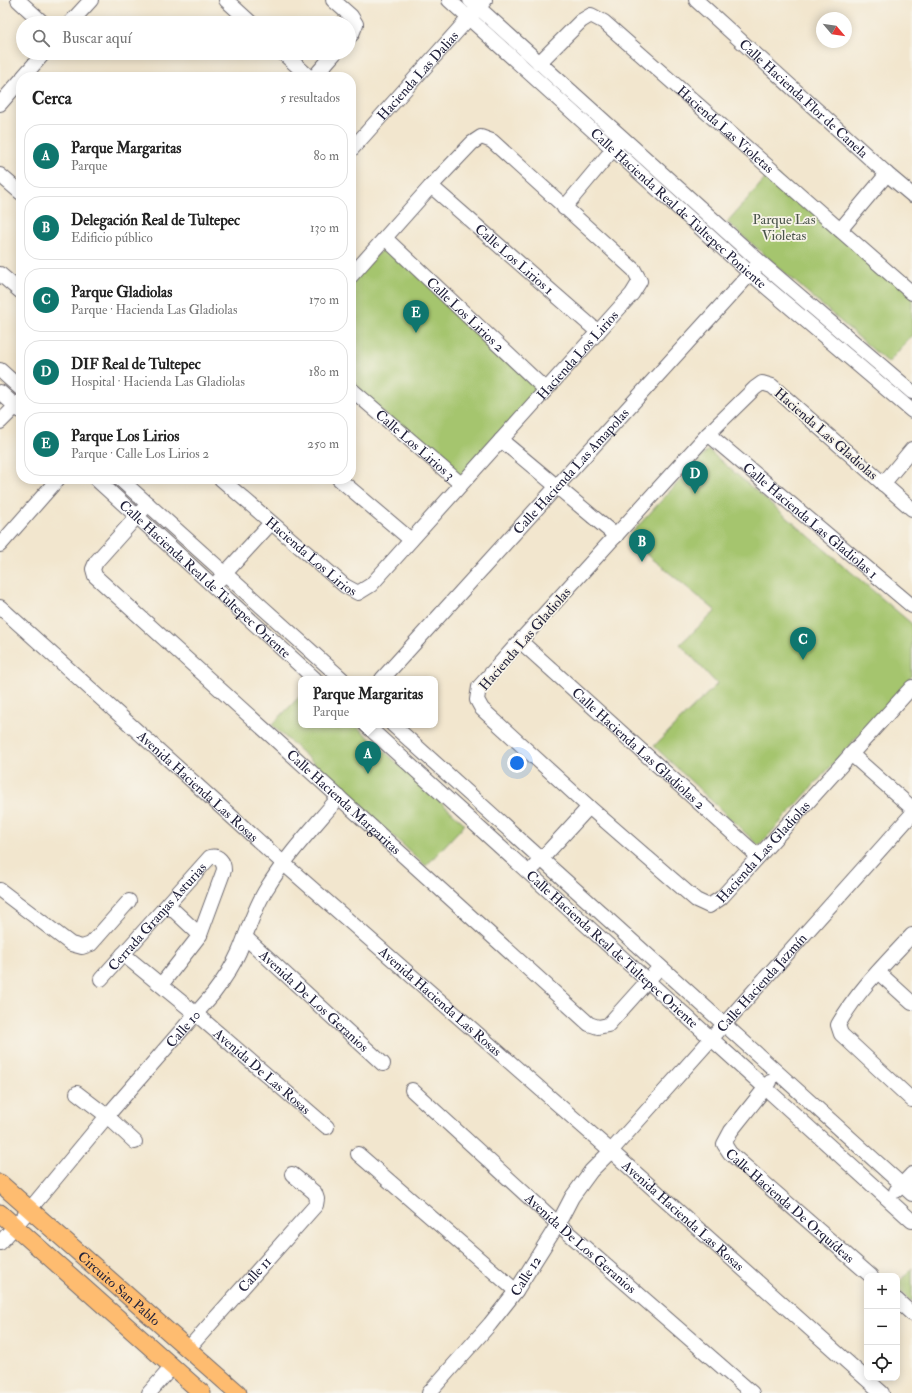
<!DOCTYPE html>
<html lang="es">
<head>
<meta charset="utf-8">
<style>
  :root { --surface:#fff; --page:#f2f2f2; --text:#222; --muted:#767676; --line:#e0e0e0; --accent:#0f766e }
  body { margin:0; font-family:"IM FELL Double Pica",serif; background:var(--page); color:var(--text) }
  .controls { position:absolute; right:12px; bottom:12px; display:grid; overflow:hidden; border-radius:8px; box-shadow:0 2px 10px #0003 }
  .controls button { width:36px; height:36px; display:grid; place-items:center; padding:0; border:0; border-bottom:1px solid var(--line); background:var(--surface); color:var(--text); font:20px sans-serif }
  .compass { position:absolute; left:816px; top:12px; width:36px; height:36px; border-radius:50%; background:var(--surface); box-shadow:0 2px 10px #0003; rotate:119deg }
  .you { position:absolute; left:517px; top:763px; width:14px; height:14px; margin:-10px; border:3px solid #fff; border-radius:50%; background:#1a73e8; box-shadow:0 0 0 6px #1a73e833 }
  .badge { display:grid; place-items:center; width:26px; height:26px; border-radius:50%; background:var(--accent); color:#fff; font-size:13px; font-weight:700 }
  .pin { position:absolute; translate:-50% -33px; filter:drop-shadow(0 1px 2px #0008) }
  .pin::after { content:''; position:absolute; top:21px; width:14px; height:12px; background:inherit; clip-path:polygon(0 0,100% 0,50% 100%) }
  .popup { position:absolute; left:298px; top:676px; width:140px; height:52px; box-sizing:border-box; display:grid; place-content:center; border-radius:8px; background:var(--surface); filter:drop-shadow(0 1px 3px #0005); font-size:13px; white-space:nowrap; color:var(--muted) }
  .popup b { font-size:15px; color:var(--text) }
  .popup::after { content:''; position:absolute; left:50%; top:100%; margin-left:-8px; border:8px solid transparent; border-top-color:var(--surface) }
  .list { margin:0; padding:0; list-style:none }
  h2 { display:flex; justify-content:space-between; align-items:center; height:52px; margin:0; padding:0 16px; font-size:17px }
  h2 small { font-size:13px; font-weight:400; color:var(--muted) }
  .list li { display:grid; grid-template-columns:26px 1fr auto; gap:12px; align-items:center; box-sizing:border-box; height:64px; margin:0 8px 8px; padding:0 8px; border:1px solid var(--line); border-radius:16px }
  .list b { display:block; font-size:15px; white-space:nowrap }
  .list p { margin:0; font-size:13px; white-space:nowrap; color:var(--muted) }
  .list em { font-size:13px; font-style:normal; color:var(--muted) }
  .icon { flex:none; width:22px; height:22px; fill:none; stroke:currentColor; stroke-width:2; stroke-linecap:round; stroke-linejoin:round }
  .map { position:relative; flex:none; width:912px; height:1393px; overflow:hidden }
  .search { position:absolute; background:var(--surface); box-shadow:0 2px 10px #0003; left:16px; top:16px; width:340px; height:44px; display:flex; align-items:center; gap:10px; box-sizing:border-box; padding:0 14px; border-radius:22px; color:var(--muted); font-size:15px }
  .panel { position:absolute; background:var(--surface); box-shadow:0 2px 10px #0003; left:16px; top:72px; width:340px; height:412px; border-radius:16px }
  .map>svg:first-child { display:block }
</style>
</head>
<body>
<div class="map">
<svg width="912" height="1393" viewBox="0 0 912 1393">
  <rect width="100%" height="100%" fill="#f7f3e8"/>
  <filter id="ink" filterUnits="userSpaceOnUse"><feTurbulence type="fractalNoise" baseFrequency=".025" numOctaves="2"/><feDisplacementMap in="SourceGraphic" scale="8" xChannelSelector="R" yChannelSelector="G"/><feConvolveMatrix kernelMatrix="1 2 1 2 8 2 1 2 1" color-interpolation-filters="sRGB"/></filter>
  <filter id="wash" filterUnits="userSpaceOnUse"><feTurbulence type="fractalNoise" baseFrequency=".012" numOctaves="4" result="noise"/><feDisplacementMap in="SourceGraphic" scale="16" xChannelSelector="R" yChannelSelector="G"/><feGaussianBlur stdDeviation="0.9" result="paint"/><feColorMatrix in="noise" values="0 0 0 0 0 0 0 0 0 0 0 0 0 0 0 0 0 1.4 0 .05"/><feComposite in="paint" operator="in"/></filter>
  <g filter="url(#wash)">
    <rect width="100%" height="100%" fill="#f2e6ce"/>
    <path fill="#a5c56e" stroke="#647454" d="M772 171 912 295V335L888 363 727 222Z
      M386 245 541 389 460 481 351 384V283Z
      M708 450 912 624V676L759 846 654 746 717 684 680 644 716 611 627 538Z
      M301 695V725H355L465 824 426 866 272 725Z
      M912 1268V1302L897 1289V1284Z"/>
  </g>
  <g filter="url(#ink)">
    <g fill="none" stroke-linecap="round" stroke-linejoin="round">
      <g stroke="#6b676e" stroke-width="16">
        <g id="minor">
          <path d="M18 0 43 23"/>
          <path d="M226 0 251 23"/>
          <path d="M333 0 351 16 356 24 352 34 349 37"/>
          <path id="s1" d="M449 0 750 273 912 411"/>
          <path d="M470 0 760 262 912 392"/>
          <path id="s2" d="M696 0 887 174 912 195"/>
          <path d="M70 23 91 0"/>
          <path d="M283 53 309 77"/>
          <path id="s3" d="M539 63 581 21 591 15 604 22 840 230 912 293"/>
          <path d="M23 77 44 53"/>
          <path d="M314 77 335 53"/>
          <path d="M0 104 21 80"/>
          <path id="s4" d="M351 150 485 0"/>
          <path d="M0 175 21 193"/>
          <path id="s5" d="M431 186 598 332"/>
          <path d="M564 208 619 142"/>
          <path d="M840 230 887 174"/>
          <path id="s6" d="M385 238 546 390"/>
          <path d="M0 274 21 292"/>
          <path d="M0 370 21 389"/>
          <path id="s7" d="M351 389 461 484"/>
          <path d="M0 392 21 411"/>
          <path d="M0 422 21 401"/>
          <path id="s8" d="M708 434 912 606"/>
          <path d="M501 440 616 536"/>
          <path id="s9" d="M96 479 315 679"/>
          <path d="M120 479 342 679"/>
          <path id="s10" d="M221 479 345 586 358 593 371 585 632 294 640 281 634 270 492 141 481 137 472 143 431 186 351 276"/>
          <path d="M339 479 411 540"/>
          <path d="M883 484 912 449"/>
          <path id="s11" d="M148 504 96 562 93 569 95 576 589 1024 598 1027 608 1025 660 967"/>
          <path id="s12" d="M912 509 772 386 762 383 755 388 708 434 520 641 479 687 477 700 482 709 589 807 696 900 709 906 721 898 912 687"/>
          <path d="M0 545 58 479"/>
          <path d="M219 580 271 523"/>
          <path id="s13" d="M0 607 283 863 611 1151 882 1393"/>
          <path id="s14" d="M520 641 758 856"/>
          <path id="s15" d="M382 679 757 266"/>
          <path id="s16" d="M366 725 912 1221"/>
          <path d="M393 725 912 1194"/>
          <path d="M851 754 912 808"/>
          <path d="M535 866 589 807"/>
          <path d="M0 890 71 944 82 947 91 944 129 901"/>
          <path d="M168 905 200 935"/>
          <path d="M912 935C886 963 857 991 838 1025L841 1034 912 1100"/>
          <path id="s17" d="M245 937 383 1064"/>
          <path id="s18" d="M123 954 196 1014 327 1127"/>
          <path d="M878 972 912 1003"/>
          <path id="s19" d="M101 979 210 857C219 855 224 862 224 870L200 935 161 985"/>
          <path id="s20" d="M770 1082 731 1131 724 1144 730 1153 871 1276"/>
          <path id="s21" d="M412 1090 558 1224 752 1393"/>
          <path d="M77 1093 107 1116 135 1142"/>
          <path d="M358 1154 516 1291"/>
          <path d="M896 1191 912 1174"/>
          <path id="s22" d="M0 1243 30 1209 107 1116 213 994C223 981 232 968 239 952 248 931 254 908 267 888 287 855 314 827 339 797"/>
          <path d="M897 1300 912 1314"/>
          <path id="s23" d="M188 1349 316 1205 317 1199 315 1193 292 1174"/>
          <path d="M149 1393 172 1367"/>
          <path id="s24" d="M429 1393 490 1324 516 1291 558 1224 572 1197 591 1171 611 1151 912 814"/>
        </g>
      </g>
      <g stroke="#6b676e" stroke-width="19">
        <g id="major">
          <path id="s25" d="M0 1183 238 1393"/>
          <path d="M0 1213 202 1393"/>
        </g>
      </g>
      <use href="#minor" stroke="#fff" stroke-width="14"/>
      <use href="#major" stroke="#febc70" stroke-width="17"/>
    </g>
  </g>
  <g text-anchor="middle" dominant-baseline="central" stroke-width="3.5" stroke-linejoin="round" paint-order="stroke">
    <g font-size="14" fill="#22223b" stroke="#f7f3e8">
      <text stroke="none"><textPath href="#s4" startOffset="100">Hacienda Las Dalias</textPath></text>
      <text stroke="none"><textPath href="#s2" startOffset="146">Calle Hacienda Flor de Canela</textPath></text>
      <text stroke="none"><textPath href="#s3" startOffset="248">Hacienda Las Violetas</textPath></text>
      <text stroke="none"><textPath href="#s1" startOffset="310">Calle Hacienda Real de Tultepec Poniente</textPath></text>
      <text stroke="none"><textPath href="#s5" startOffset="111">Calle Los Lirios 1</textPath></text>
      <text stroke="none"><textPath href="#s6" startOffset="111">Calle Los Lirios 2</textPath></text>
      <text stroke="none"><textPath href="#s10" startOffset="503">Hacienda Los Lirios</textPath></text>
      <text transform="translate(826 434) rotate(41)">Hacienda Las Gladiolas</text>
      <text stroke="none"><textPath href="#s7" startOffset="85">Calle Los Lirios 3</textPath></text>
      <text stroke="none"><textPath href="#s15" startOffset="281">Calle Hacienda Las Amapolas</textPath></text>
      <text stroke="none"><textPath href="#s8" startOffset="134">Calle Hacienda Las Gladiolas 1</textPath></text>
      <text stroke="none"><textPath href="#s10" startOffset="119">Hacienda Los Lirios</textPath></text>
      <text stroke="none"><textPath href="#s9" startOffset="148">Calle Hacienda Real de Tultepec Oriente</textPath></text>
      <text transform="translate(525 639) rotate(-49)">Hacienda Las Gladiolas</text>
      <text stroke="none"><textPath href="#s14" startOffset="160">Calle Hacienda Las Gladiolas 2</textPath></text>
      <text stroke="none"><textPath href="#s13" startOffset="267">Avenida Hacienda Las Rosas</textPath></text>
      <text stroke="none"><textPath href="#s11" startOffset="429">Calle Hacienda Margaritas</textPath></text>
      <text stroke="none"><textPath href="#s12" startOffset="1014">Hacienda Las Gladiolas</textPath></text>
      <text stroke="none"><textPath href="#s19" startOffset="84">Cerrada Granjas Asturias</textPath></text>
      <text stroke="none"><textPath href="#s16" startOffset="333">Calle Hacienda Real de Tultepec Oriente</textPath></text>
      <text stroke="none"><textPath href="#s24" startOffset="530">Calle Hacienda Jazmín</textPath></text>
      <text stroke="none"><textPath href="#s17" startOffset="94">Avenida De Los Geranios</textPath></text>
      <text stroke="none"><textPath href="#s13" startOffset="591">Avenida Hacienda Las Rosas</textPath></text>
      <text stroke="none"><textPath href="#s22" startOffset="282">Calle 10</textPath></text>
      <text stroke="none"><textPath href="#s18" startOffset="182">Avenida De Las Rosas</textPath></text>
      <text stroke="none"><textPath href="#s20" startOffset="168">Calle Hacienda De Orquídeas</textPath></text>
      <text stroke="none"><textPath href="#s13" startOffset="915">Avenida Hacienda Las Rosas</textPath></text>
      <text stroke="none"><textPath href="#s21" startOffset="228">Avenida De Los Geranios</textPath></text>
      <text stroke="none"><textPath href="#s23" startOffset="100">Calle 11</textPath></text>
      <text stroke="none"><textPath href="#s24" startOffset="152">Calle 12</textPath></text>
      <text stroke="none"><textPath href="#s25" startOffset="159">Circuito San Pablo</textPath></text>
    </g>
    <g font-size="14" fill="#49534a" stroke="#f7f3e8">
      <text x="784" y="219">Parque Las<tspan x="784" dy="16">Violetas</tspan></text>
    </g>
  </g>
</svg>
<div class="controls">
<button>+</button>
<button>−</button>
<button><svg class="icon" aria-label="locate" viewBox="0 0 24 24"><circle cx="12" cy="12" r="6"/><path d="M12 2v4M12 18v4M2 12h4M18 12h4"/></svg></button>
</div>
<svg class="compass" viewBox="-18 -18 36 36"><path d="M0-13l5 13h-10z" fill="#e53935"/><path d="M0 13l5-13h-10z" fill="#767676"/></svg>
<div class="you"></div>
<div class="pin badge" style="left:368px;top:774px">A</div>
<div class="popup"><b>Parque Margaritas</b>Parque</div>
<div class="pin badge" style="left:642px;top:562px">B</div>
<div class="pin badge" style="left:803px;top:660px">C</div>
<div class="pin badge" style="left:695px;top:494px">D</div>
<div class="pin badge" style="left:416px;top:333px">E</div>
<div class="search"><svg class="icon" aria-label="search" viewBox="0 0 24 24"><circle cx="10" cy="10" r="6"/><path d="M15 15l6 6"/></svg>Buscar aquí</div>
<section class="panel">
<h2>Cerca<small>5 resultados</small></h2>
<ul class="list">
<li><span class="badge">A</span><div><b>Parque Margaritas</b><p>Parque</p></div><em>80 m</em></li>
<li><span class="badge">B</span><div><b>Delegación Real de Tultepec</b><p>Edificio público</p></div><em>130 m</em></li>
<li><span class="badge">C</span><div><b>Parque Gladiolas</b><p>Parque · Hacienda Las Gladiolas</p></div><em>170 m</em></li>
<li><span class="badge">D</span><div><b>DIF Real de Tultepec</b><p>Hospital · Hacienda Las Gladiolas</p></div><em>180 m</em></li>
<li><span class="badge">E</span><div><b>Parque Los Lirios</b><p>Parque · Calle Los Lirios 2</p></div><em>250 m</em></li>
</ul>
</section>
</div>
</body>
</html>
